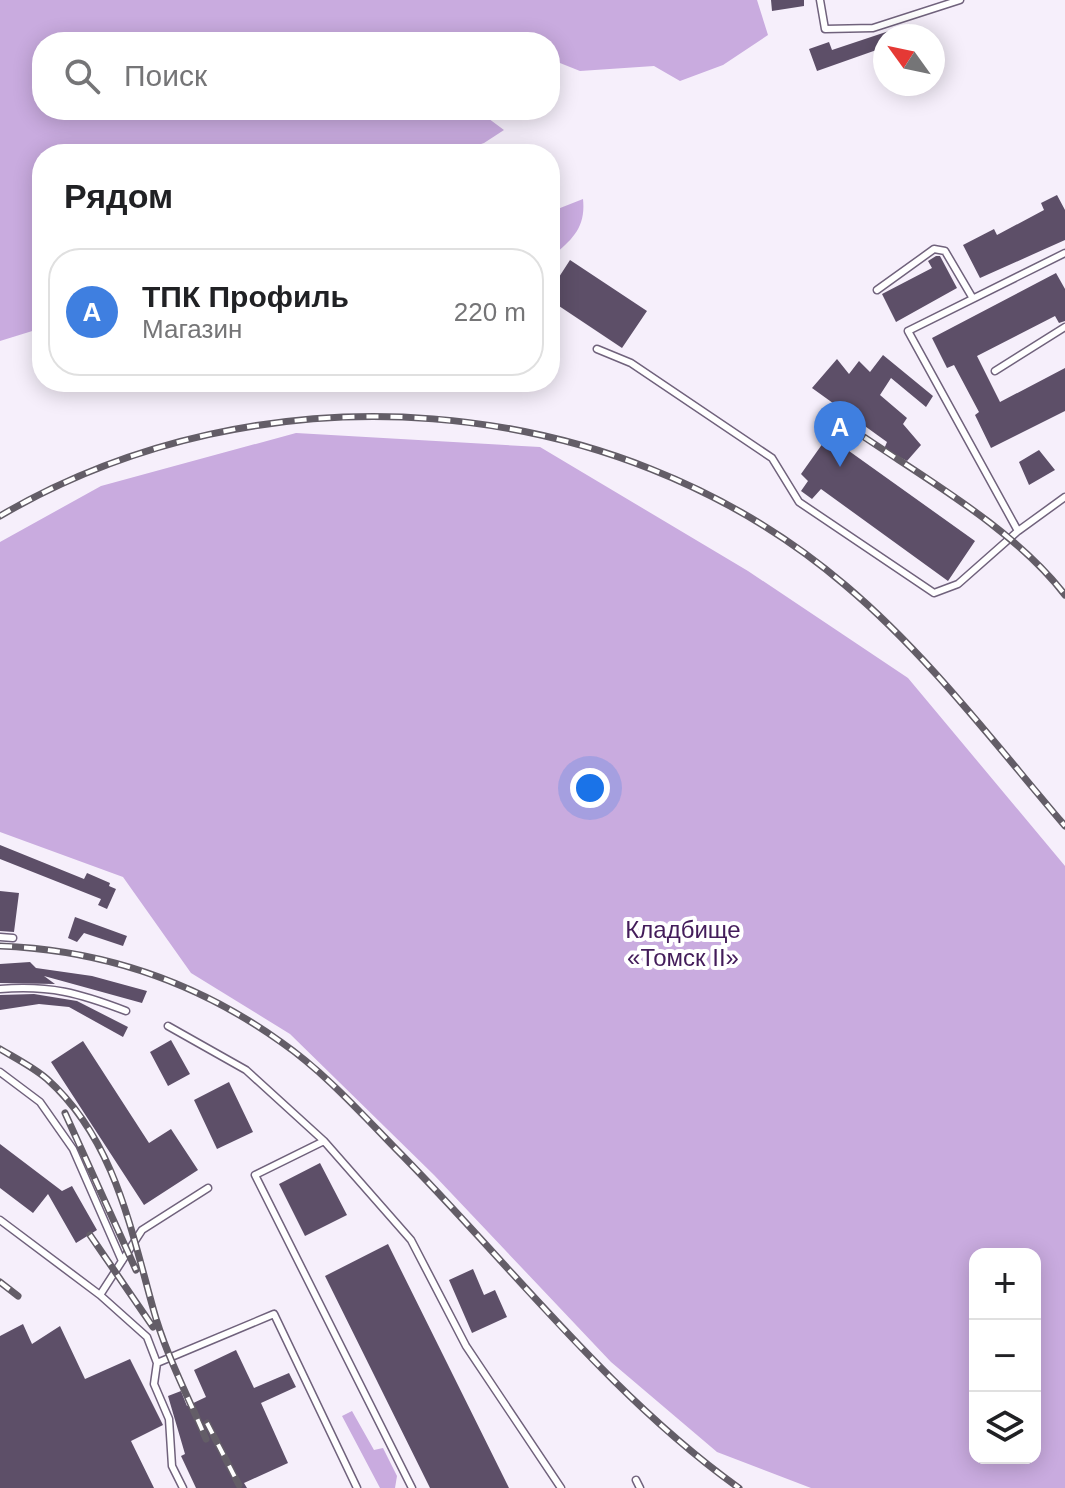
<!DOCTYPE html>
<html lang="ru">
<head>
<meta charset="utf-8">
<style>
  :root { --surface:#fff; --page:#f6f6f6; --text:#202124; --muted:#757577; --line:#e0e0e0; --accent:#8c7e25 }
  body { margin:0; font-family:Helvetica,sans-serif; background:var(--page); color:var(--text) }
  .controls { position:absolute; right:24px; bottom:24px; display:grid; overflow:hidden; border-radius:16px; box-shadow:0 4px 20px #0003 }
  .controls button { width:72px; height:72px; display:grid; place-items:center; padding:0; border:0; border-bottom:2px solid var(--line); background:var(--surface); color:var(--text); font:40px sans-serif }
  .compass { position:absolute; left:873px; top:24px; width:72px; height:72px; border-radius:50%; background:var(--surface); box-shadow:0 4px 20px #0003; rotate:303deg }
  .you { position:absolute; left:590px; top:788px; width:28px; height:28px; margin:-20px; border:6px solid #fff; border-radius:50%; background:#1a73e8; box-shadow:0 0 0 12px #1a73e833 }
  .badge { display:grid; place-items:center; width:52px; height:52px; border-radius:50%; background:var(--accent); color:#fff; font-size:26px; font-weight:700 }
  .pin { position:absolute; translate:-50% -66px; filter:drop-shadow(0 2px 4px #0008) }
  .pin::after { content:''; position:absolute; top:42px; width:28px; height:24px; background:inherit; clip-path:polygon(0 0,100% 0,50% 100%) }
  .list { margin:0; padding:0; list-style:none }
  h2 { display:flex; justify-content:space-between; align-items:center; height:104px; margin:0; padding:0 32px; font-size:34px }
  h2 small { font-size:26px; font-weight:400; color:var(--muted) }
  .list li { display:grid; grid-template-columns:52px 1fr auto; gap:24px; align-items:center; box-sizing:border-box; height:128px; margin:0 16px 16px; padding:0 16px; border:2px solid var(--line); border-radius:32px }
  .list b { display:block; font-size:30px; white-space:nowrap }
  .list p { margin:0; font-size:26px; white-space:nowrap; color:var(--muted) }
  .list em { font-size:26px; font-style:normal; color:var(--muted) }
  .icon { flex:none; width:44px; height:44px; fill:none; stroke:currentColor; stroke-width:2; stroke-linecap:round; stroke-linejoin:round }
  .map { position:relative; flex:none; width:1065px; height:1488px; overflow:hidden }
  .search { position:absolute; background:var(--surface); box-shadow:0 4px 20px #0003; left:32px; top:32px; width:528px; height:88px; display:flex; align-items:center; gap:20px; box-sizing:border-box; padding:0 28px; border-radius:32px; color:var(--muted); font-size:30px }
  .panel { position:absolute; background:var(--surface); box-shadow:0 4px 20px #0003; left:32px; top:144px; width:528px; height:248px; border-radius:32px }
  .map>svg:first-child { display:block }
</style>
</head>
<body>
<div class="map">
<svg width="1065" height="1488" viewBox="0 0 1065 1488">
  <rect width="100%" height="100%" fill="#f6effb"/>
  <path fill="#c9abdf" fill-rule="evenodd" d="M0 0H757L768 35 723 65 680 81 654 66 580 71 550 59V42H42V110H477L504 130 484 143 452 154H42V328L0 341Z
    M583 199C586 228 572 240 550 258V212Z
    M296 433 540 447 748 571 908 678 1065 866V1488H811L717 1452 611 1362 434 1175 290 1034 191 973 123 877 0 832V542L101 486ZM975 1254H1035V1458H975Z
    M352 1411 374 1450 383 1448 397 1476 395 1488H380L342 1416Z"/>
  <path fill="#5d4f68" d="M771 0H804V6L772 11Z
    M910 24 914 36H885V47L817 71 809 49 829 42 832 50Z
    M1057 195 1065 210V240L980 278 963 245 994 229 997 235 1044 210 1041 203Z
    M936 256H940L957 288 896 322 882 294 932 268 928 261Z
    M570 260 647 311 622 348 550 300V291Z
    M1056 273 1065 289V321L1059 323 1055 316 977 356 1000 402 1065 368V411L991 448 975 415 979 412 954 365 947 368 932 338Z
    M883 355 933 396 926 407 891 378 880 395 907 418 903 424 921 445 907 461 884 449 887 442 812 388 837 359 849 374 859 361 870 372Z
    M828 436 975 541 948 581 821 489 812 499 801 491 808 481 801 474Z
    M1039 450 1055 470 1029 485 1019 462Z
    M0 845 84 879 87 873 110 883 109 886 116 889 107 909 98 905 101 899 0 859Z
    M0 891 19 893 14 932 0 931Z
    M75 917 127 936 123 946 84 933 77 942 68 938Z
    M30 962 36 968 92 976 147 991 142 1003 44 976 55 984 0 983V964Z
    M0 995 34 994 77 1001 128 1027 123 1037 69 1007 39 1004 0 1010Z
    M171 1040 190 1074 168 1086 150 1052Z
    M83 1041 149 1143 171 1129 198 1170 144 1205 51 1062Z
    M229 1082 253 1132 217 1149 194 1100Z
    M0 1144 62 1191 72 1186 97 1230 76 1243 48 1194 33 1213 0 1188Z
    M320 1163 347 1215 305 1236 279 1184Z
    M388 1244 509 1488H430L325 1276Z
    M473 1269 484 1295 495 1290 507 1317 472 1333 449 1280Z
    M23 1324 32 1344 60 1326 85 1379 130 1359 163 1425 131 1441 154 1488H0V1336Z
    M236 1350 254 1388 289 1373 296 1387 261 1403 288 1463 244 1483 247 1488H196L181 1456 185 1454 168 1396 181 1391 187 1406 206 1397 194 1370Z"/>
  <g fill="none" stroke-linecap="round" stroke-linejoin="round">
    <g stroke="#70627c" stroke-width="9">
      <path id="service" d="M820 0 825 29 873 28 960 0
        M877 290 934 249 945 251 972 297
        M597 349 631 363 772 458 799 502 934 593 958 584 1018 531 1065 497
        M995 371 1065 327
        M1018 531 908 331 1065 253
        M0 937 13 938
        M0 989C50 985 79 993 126 1011
        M168 1026 246 1070 324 1141 411 1240 466 1346 561 1488
        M0 1072 40 1102 73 1149 122 1261
        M324 1141 255 1175 412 1488
        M0 1220 100 1295
        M157 1363 274 1314 357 1488
        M636 1480 640 1488
        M183 1488 172 1466 169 1419 154 1384 157 1363 147 1337 100 1295 142 1230 208 1188"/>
    </g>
    <use href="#service" stroke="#fff" stroke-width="6"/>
    <g stroke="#635d67" stroke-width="7">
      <path id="rail" d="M845 424C918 475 1011 525 1065 595
        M0 516C261 363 612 387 845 585 928 655 995 744 1065 826
        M0 946C103 950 197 982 281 1042 323 1071 360 1112 396 1149 508 1262 609 1395 739 1488
        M0 1049C15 1058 33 1067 47 1079 114 1139 130 1226 153 1308 165 1353 188 1396 206 1439
        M65 1113 136 1270
        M90 1235 153 1327
        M0 1282 18 1296
        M207 1423 239 1485"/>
    </g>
    <use href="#rail" stroke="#fff" stroke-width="4" stroke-dasharray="12" stroke-linecap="butt"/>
  </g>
  <g text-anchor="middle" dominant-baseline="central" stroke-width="8" stroke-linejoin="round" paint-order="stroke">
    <g font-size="24" fill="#431c5a" stroke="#fff">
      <text x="683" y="929">Кладбище<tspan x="683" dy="28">«Томск II»</tspan></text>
    </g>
  </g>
</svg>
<div class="controls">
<button>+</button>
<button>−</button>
<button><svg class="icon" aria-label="layers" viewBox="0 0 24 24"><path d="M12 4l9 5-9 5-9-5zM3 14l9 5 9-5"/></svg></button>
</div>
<svg class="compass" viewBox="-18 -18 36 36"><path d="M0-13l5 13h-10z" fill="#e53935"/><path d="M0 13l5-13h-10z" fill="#757577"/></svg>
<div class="you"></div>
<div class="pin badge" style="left:840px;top:467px;background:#3f7fe0">A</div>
<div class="search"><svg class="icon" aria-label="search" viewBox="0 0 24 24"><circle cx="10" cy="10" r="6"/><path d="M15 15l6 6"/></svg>Поиск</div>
<section class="panel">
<h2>Рядом<small></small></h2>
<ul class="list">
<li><span class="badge" style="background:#3f7fe0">A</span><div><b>ТПК Профиль</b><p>Магазин</p></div><em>220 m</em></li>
</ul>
</section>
</div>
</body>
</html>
